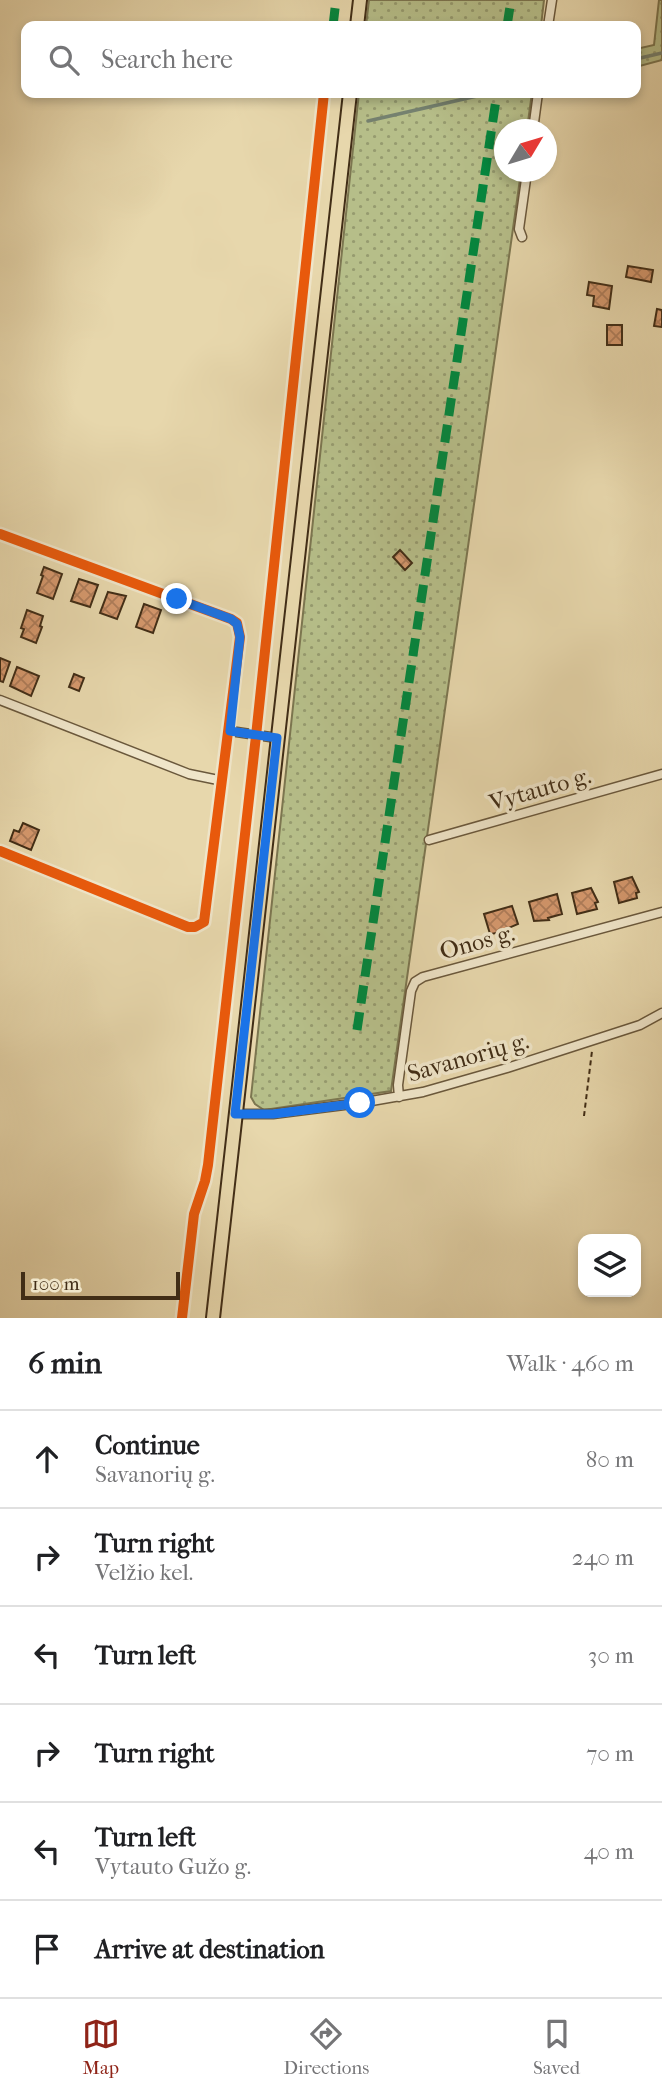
<!DOCTYPE html>
<html lang="en">
<head>
<meta charset="utf-8">
<style>
  :root { --surface:#fff; --page:#f2f2f2; --text:#202124; --muted:#757577; --line:#e0e0e0; --accent:#8f2418 }
  body { margin:0; font-family:"IM FELL French Canon",serif; background:var(--page); color:var(--text) }
  .controls { position:absolute; right:21px; bottom:21px; display:grid; overflow:hidden; border-radius:14px; box-shadow:0 4px 10px #0003 }
  .controls button { width:63px; height:63px; display:grid; place-items:center; padding:0; border:0; border-bottom:2px solid var(--line); background:var(--surface); color:var(--text); font:35px sans-serif }
  .compass { position:absolute; left:494px; top:119px; width:63px; height:63px; border-radius:50%; background:var(--surface); box-shadow:0 4px 10px #0003; rotate:52deg }
  .scale { position:absolute; left:21px; bottom:18px; width:159px; box-sizing:border-box; padding-left:7px; border:4px solid #412d16; border-top:0; font-size:19px; line-height:24px; white-space:nowrap; color:#412d16; -webkit-text-stroke:5px #efe5c9; paint-order:stroke }
  .stop { position:absolute; width:21px; height:21px; margin:-16px; border:5px solid #1a73e8; border-radius:50%; background:#fff }
  .stop.end { background:#1a73e8; border-color:#fff; box-shadow:0 2px 7px #0008 }
  .list { margin:0; padding:0; list-style:none }
  h2 { display:flex; justify-content:space-between; align-items:center; height:91px; margin:0; padding:0 28px; font-size:30px }
  h2 small { font-size:23px; font-weight:400; color:var(--muted) }
  .list li { display:grid; grid-template-columns:46px 1fr auto; gap:21px; align-items:center; box-sizing:border-box; height:98px; padding:0 28px; border-top:2px solid var(--line) }
  .list b { display:block; font-size:26px; white-space:nowrap }
  .list p { margin:0; font-size:23px; white-space:nowrap; color:var(--muted) }
  .list em { font-size:23px; font-style:normal; color:var(--muted) }
  .icon { flex:none; width:38px; height:38px; fill:none; stroke:currentColor; stroke-width:2; stroke-linecap:round; stroke-linejoin:round }
  .map { position:relative; flex:none; width:662px; height:1318px; overflow:hidden }
  .search { position:absolute; background:var(--surface); box-shadow:0 4px 10px #0003; left:21px; right:21px; top:21px; height:77px; display:flex; align-items:center; gap:18px; box-sizing:border-box; padding:0 24px; border-radius:14px; color:var(--muted); font-size:26px }
  .sheet { height:679px; background:var(--surface) }
  nav { display:flex; justify-content:space-around; align-items:center; box-sizing:border-box; height:98px; border-top:2px solid var(--line); background:var(--surface); font-size:19px; color:var(--muted) }
  nav a { display:grid; justify-items:center; gap:4px }
  nav .on { color:var(--accent) }
  .map>svg:first-child { display:block }
</style>
</head>
<body>
<div class="map">
<svg width="662" height="1318" viewBox="0 0 662 1318">
  <defs>
    <pattern id="grass-dots" width="8" height="8" patternUnits="userSpaceOnUse" patternTransform="scale(1.75)"><rect width="8" height="8" fill="#b6be89"/><path d="M2 2h.1M6 6h.1" fill="none" stroke="#969b6f" stroke-width="1.8" stroke-linecap="round"/></pattern>
    <pattern id="building-cross-hatch" width="8" height="8" patternUnits="userSpaceOnUse" patternTransform="scale(1.75)"><rect width="8" height="8" fill="#d5986d"/><path d="M0 0l8 8M0 8l8-8" fill="none" stroke="#ae7c59"/></pattern>
  </defs>
  <rect width="100%" height="100%" fill="#e7d7ac"/>
  <filter id="stains"><feTurbulence type="fractalNoise" baseFrequency=".00286" numOctaves="4"/><feColorMatrix values="0 0 0 0 .2 0 0 0 0 .09 0 0 0 0 .02 0 0 0 .5 -.17"/></filter>
  <radialGradient id="worn" r=".72"><stop offset=".6" stop-color="#630" stop-opacity="0"/><stop offset="1" stop-color="#630" stop-opacity=".3"/></radialGradient>
  <path fill="url(#grass-dots)" stroke="#7c7650" stroke-width="2" d="M369 0H544L541 26H366Z
    M659 0H662V60L636 67V49L654 45Z
    M359 93H532L527 129 504 130V172H521L391 1091 264 1110 255 1104 251 1097Z"/>
  <g fill="none" stroke-linecap="round" stroke-linejoin="round">
    <path stroke="#75816f" stroke-width="3.5" d="M636 59 662 53
      M368 121 490 93"/>
  </g>
  <path fill="url(#building-cross-hatch)" stroke="#412d16" stroke-width="2" d="M628 266 653 270 651 282 626 277Z
    M589 282 612 286 609 309 593 306 594 296 587 295Z
    M657 309 662 310V327L654 326Z
    M607 325H622V345H607Z
    M400 550 412 563 405 570 393 557Z
    M44 567 62 574 53 599 37 593 43 576 41 575Z
    M79 579 98 585 90 607 71 601Z
    M108 592 126 596 117 619 100 613Z
    M144 604 161 610 153 633 136 627Z
    M27 610 43 616 40 626 42 627 36 643 21 637 24 629 21 628Z
    M0 658 10 662 3 682 0 681Z
    M17 667 39 676 31 696 10 686Z
    M74 674 84 678 79 691 69 687Z
    M23 823 39 830 31 850 10 841 14 830 19 832Z
    M632 877 639 892 636 893 637 898 619 903 614 882Z
    M591 888 598 902 595 903 597 909 577 914 572 893Z
    M557 894 562 914 548 918 549 920 534 921 529 902Z
    M512 906 518 924 504 930 505 932 490 934 484 914Z"/>
  <g fill="none" stroke-linecap="round" stroke-linejoin="round">
    <g stroke="#6a583c" stroke-width="11">
      <path id="minor" d="M548 26 552 0
        M533 130 538 93
        M522 237 519 229 527 172
        M0 534 231 619 237 623 240 637 204 922 195 927H188L0 851
        M0 700 189 774 223 781
        M230 731 277 738
        M429 840 662 774
        M399 1097 398 1085 411 991 415 982 423 977 662 912
        M235 1114H273L360 1103 423 1092 507 1068 640 1025 662 1013"/>
    </g>
    <g stroke="#412d16" stroke-width="16">
      <path id="primary" d="M357 26 360 0
        M213 1318 350 93"/>
    </g>
    <path stroke="#412d16" stroke-width="2" stroke-dasharray="5 3.5" stroke-linecap="butt" d="M584 1116 592 1051"/>
    <use href="#minor" stroke="#efe5c9" stroke-width="8"/>
    <use href="#primary" stroke="#e7d7ac" stroke-width="12"/>
    <path stroke="#00873e" stroke-width="9" stroke-dasharray="18 9" stroke-linecap="butt" d="M333 26 336 0
      M507 26 511 0
      M357 1030 497 93"/>
    <g stroke="#efe5c9" stroke-width="15">
      <path id="cycleway" d="M0 534 231 619 237 623 240 637 204 922 195 927H188L0 851
        M182 1318 194 1214 205 1181 208 1165 256 736 324 93"/>
    </g>
    <use href="#cycleway" stroke="#e8590c" stroke-width="10"/>
  </g>
  <g fill="none" stroke-linecap="round" stroke-linejoin="round">
    <path stroke="#1a73e8" stroke-width="9" d="M177 599 231 619 237 624 240 637 230 731 277 738 235 1114H273L360 1103"/>
  </g>
  <g text-anchor="middle" dominant-baseline="central" stroke-width="7" stroke-linejoin="round" paint-order="stroke">
    <g font-size="24" fill="#412d16" stroke="#efe5c9">
      <text transform="translate(540 789) rotate(-16)">Vytauto g.</text>
      <text transform="translate(477 942) rotate(-15)">Onos g.</text>
      <text transform="translate(468 1057) rotate(-16)">Savanorių g.</text>
    </g>
  </g>
  <rect width="100%" height="100%" filter="url(#stains)"/>
  <rect width="100%" height="100%" fill="url(#worn)"/>
</svg>
<div class="controls">
<button><svg class="icon" aria-label="layers" viewBox="0 0 24 24"><path d="M12 4l9 5-9 5-9-5zM3 14l9 5 9-5"/></svg></button>
</div>
<svg class="compass" viewBox="-18 -18 36 36"><path d="M0-13l5 13h-10z" fill="#e53935"/><path d="M0 13l5-13h-10z" fill="#757577"/></svg>
<div class="scale">100 m</div>
<div class="stop" style="left:360px;top:1103px"></div>
<div class="stop end" style="left:177px;top:599px"></div>
<div class="search"><svg class="icon" aria-label="search" viewBox="0 0 24 24"><circle cx="10" cy="10" r="6"/><path d="M15 15l6 6"/></svg>Search here</div>
</div>
<section class="sheet">
<h2>6 min<small>Walk · 460 m</small></h2>
<ul class="list">
<li><svg class="icon" aria-label="ahead" viewBox="0 0 24 24"><path d="M12 20V5M6 11l6-6 6 6"/></svg><div><b>Continue</b><p>Savanorių g.</p></div><em>80 m</em></li>
<li><svg class="icon" aria-label="right" viewBox="0 0 24 24"><path d="M7 20v-9h11M14 6l5 5-5 5"/></svg><div><b>Turn right</b><p>Velžio kel.</p></div><em>240 m</em></li>
<li><svg class="icon" aria-label="left" viewBox="0 0 24 24"><path d="M17 20v-9H6M10 6l-5 5 5 5"/></svg><div><b>Turn left</b></div><em>30 m</em></li>
<li><svg class="icon" aria-label="right" viewBox="0 0 24 24"><path d="M7 20v-9h11M14 6l5 5-5 5"/></svg><div><b>Turn right</b></div><em>70 m</em></li>
<li><svg class="icon" aria-label="left" viewBox="0 0 24 24"><path d="M17 20v-9H6M10 6l-5 5 5 5"/></svg><div><b>Turn left</b><p>Vytauto Gužo g.</p></div><em>40 m</em></li>
<li><svg class="icon" aria-label="arrive" viewBox="0 0 24 24"><path d="M6 21V4h12l-3 4 3 4H6"/></svg><div><b>Arrive at destination</b></div></li>
</ul>
</section>
<nav>
<a class="on"><svg class="icon" aria-label="map" viewBox="0 0 24 24"><path d="M3 6l6-2 6 2 6-2v14l-6 2-6-2-6 2zM9 4v14M15 6v14"/></svg>Map</a>
<a><svg class="icon" aria-label="directions" viewBox="0 0 24 24"><path d="M12 3l9 9-9 9-9-9zM9 14v-3h6M13 9l2 2-2 2"/></svg>Directions</a>
<a><svg class="icon" aria-label="saved" viewBox="0 0 24 24"><path d="M7 4h10v16l-5-4-5 4z"/></svg>Saved</a>
</nav>
</body>
</html>
